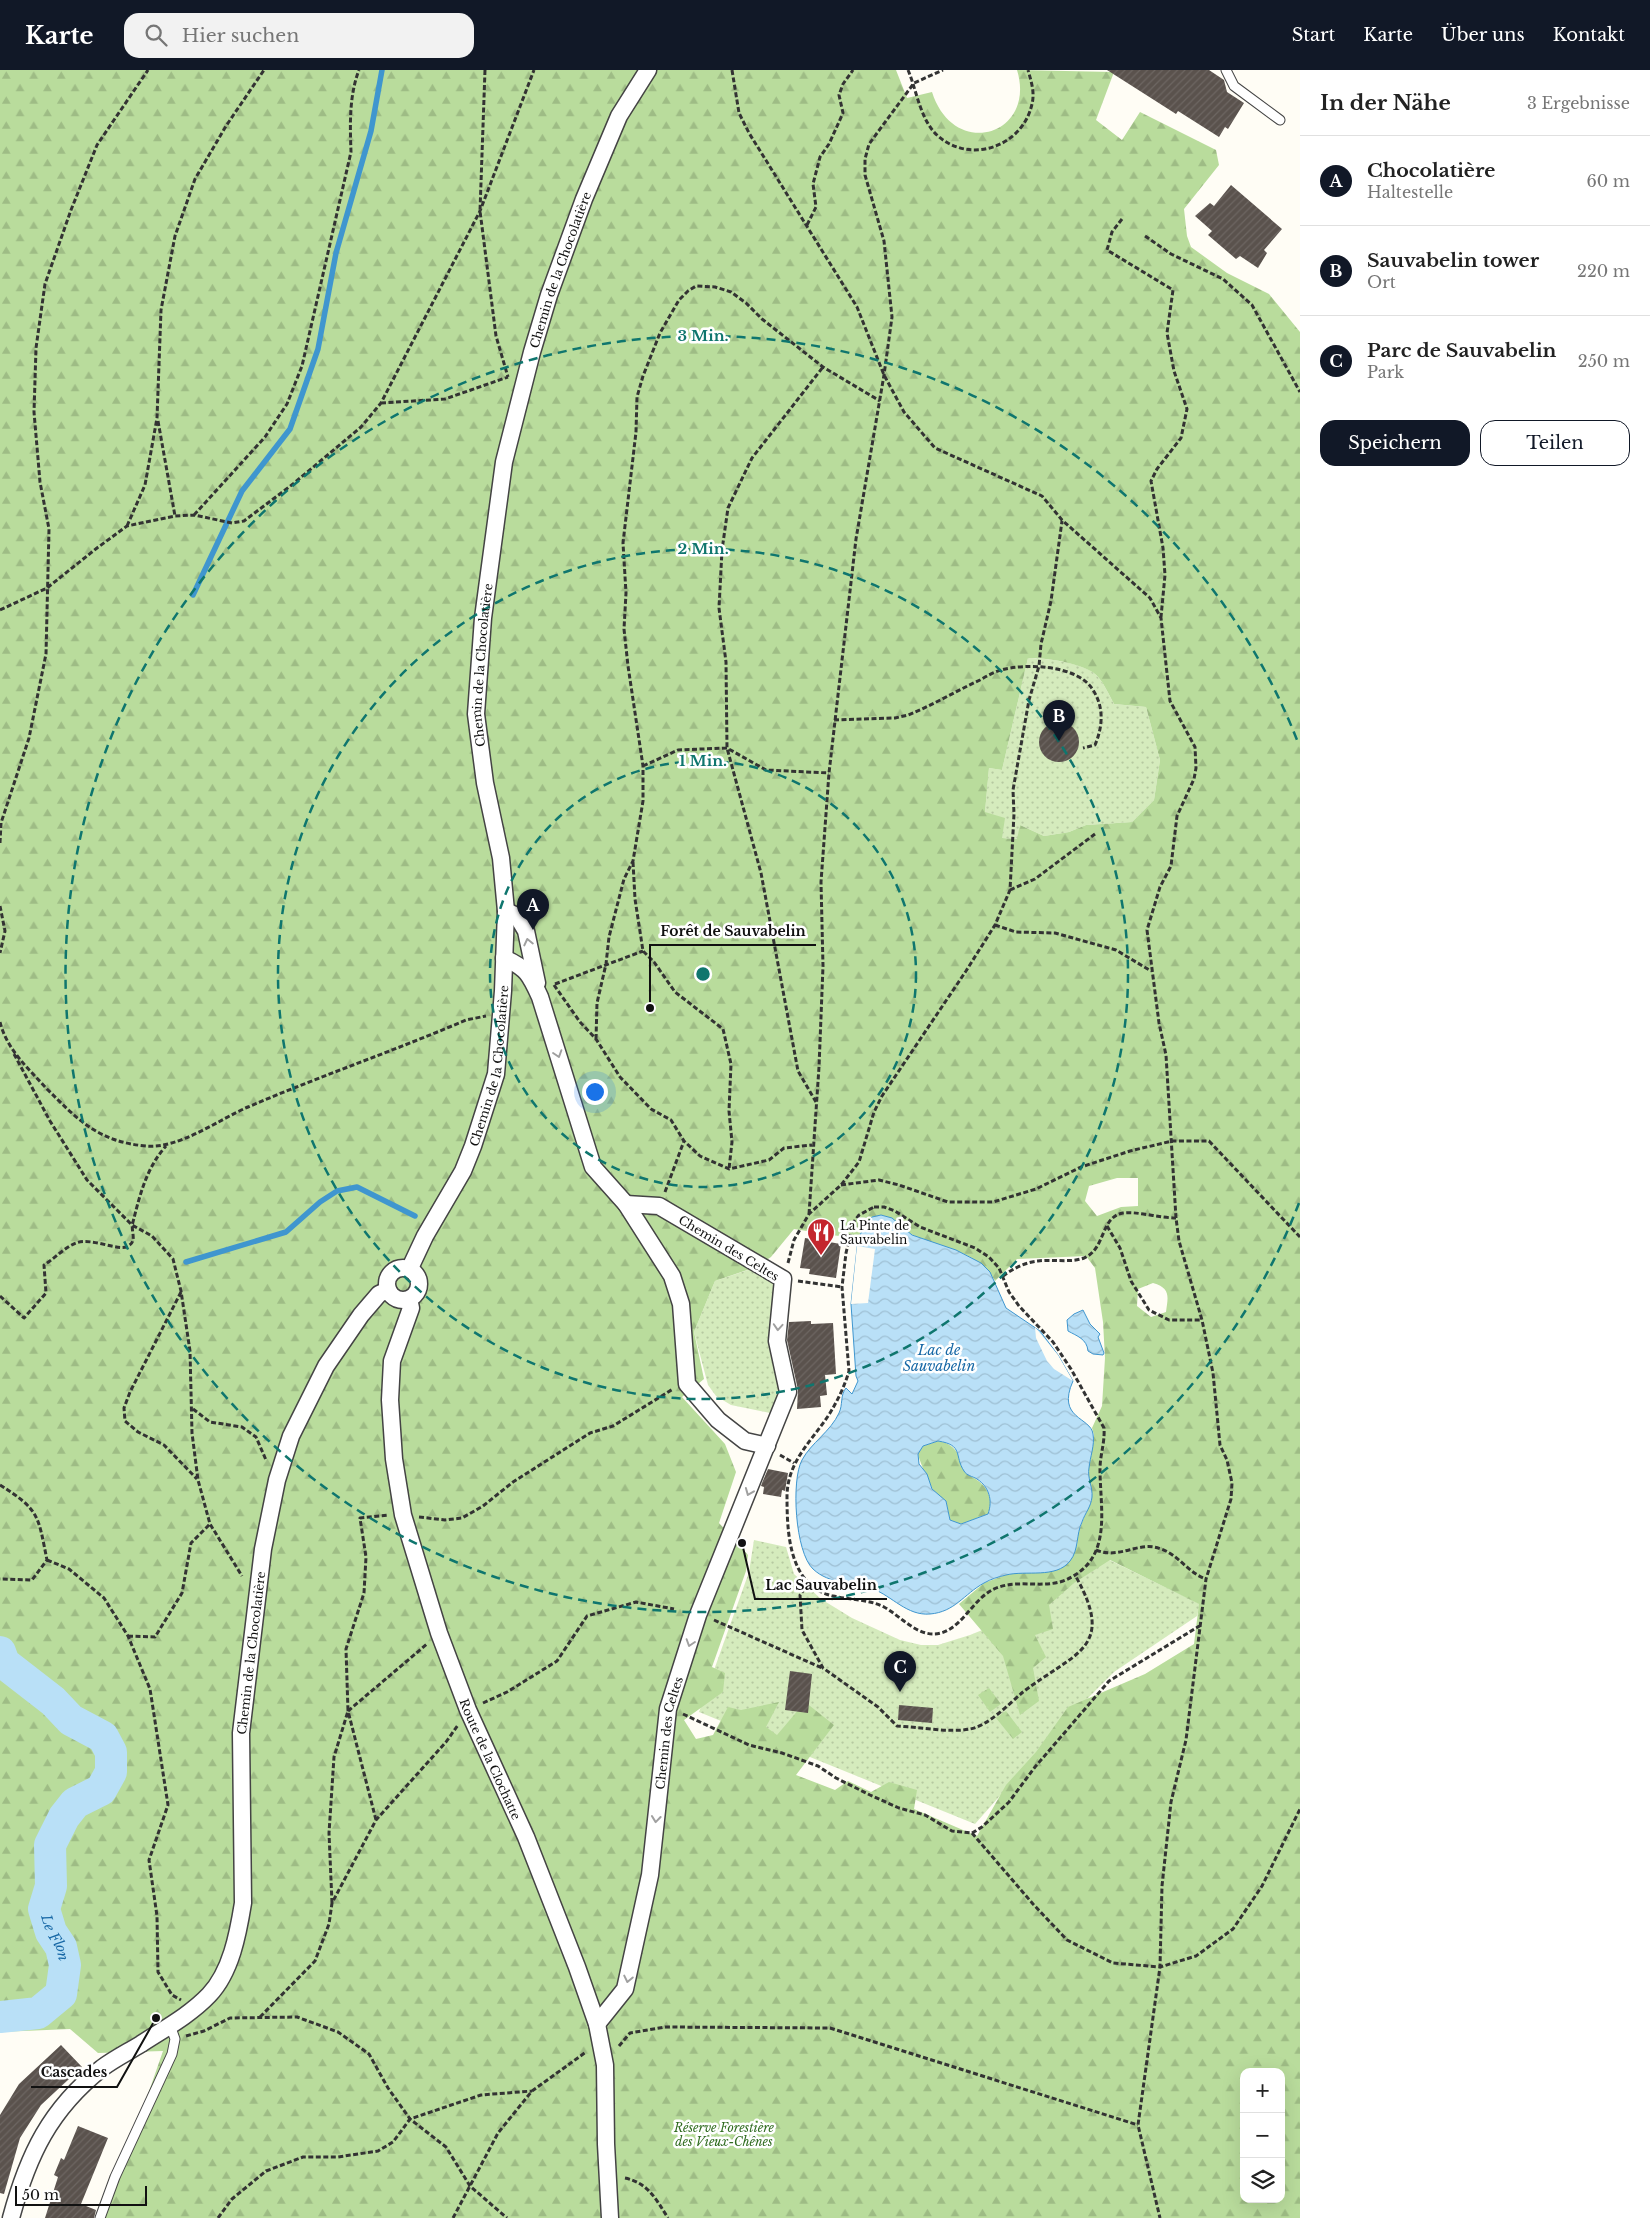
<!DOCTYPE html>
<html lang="de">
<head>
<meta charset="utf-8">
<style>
  :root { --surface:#fff; --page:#f2f2f2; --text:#222; --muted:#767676; --line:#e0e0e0; --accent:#111827 }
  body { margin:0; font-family:"Libre Baskerville",serif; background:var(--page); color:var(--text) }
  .controls { position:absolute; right:15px; bottom:15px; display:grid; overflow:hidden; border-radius:10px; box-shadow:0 5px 20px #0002 }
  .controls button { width:45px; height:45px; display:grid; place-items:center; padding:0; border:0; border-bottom:1px solid var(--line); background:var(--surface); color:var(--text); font:25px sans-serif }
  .scale { position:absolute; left:15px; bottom:12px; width:132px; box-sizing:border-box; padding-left:5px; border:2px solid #111; border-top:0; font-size:14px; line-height:18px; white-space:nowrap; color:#111; -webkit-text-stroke:4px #fff; paint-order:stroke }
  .you { position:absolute; left:594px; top:1021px; width:18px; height:18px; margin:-12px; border:4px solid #fff; border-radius:50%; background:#1a73e8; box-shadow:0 0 0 8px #1a73e833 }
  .badge { display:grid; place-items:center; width:32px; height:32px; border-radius:50%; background:var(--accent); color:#fff; font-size:16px; font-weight:700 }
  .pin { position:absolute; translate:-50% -41px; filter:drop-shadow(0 1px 2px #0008) }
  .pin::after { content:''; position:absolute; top:26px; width:18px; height:15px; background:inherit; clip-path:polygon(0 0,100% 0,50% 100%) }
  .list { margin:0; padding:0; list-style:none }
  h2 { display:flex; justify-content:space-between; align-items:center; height:65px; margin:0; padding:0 20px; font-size:21px }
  h2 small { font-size:16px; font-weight:400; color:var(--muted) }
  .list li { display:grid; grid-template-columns:32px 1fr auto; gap:15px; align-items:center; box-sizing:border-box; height:90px; padding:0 20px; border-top:1px solid var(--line) }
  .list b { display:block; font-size:19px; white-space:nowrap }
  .list p { margin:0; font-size:16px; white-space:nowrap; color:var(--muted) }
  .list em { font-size:16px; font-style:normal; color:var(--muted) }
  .actions { display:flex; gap:10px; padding:15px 20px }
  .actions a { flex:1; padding:11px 0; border:1px solid var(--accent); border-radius:15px; text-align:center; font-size:18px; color:var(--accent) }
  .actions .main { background:var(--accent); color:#fff }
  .icon { flex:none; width:28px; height:28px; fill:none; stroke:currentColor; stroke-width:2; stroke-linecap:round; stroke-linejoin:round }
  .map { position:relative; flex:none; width:1300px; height:2148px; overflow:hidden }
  header { display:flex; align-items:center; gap:30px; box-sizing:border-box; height:70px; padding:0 25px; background:var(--accent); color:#fff }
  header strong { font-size:24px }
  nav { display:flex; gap:28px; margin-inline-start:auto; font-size:18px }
  .search { width:350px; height:45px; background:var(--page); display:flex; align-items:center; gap:12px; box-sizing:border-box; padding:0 18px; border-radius:15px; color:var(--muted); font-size:19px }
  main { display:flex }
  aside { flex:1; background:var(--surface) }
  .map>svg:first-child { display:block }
</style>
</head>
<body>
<header>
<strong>Karte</strong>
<div class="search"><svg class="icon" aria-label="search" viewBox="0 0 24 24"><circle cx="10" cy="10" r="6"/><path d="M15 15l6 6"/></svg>Hier suchen</div>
<nav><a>Start</a><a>Karte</a><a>Über uns</a><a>Kontakt</a></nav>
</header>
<main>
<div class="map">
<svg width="1300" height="2148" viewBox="0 0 1300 2148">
  <defs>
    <pattern id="grass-dots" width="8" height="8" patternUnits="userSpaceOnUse" patternTransform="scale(1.25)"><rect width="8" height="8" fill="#d5ebbd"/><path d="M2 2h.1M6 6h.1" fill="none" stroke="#b6c8a1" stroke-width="1.8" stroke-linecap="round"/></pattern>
    <pattern id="forest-firs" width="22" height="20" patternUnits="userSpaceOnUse" patternTransform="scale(1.25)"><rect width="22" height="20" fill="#b9dc9c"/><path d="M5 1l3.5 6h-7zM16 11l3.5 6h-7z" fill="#9ebc85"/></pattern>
    <pattern id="water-waves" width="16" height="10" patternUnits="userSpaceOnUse" patternTransform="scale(1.25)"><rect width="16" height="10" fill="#b9e0f7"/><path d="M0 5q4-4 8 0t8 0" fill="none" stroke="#9ebfd3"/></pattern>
    <pattern id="building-hatch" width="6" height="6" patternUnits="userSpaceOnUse" patternTransform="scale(1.25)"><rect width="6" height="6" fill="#5a524d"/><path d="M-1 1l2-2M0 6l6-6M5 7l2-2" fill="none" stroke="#6d6662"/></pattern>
  </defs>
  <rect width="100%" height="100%" fill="#fffdf5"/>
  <path fill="url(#grass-dots)" d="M1028 588C1045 588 1088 593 1098 607 1105 615 1109 625 1114 634L1146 637 1160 690 1154 730 1132 752 1086 755 1069 762 1044 766 1020 755 1018 769 1002 768 985 742 989 698 1002 700Z
    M751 1199 772 1210 776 1219 780 1323 770 1343 731 1335 716 1326 708 1315 694 1262 715 1211Z
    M754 1470 786 1477 794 1504 821 1529 852 1548 900 1570 921 1575H938L970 1565 1007 1550 1099 1485 1200 1534 1197 1546 1114 1602 1073 1643 975 1754 699 1642 749 1502Z"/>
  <path fill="url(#forest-firs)" fill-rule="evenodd" d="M0 0H896L907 28 932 22C954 91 1037 65 1017 0L1114 2 1096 50 1122 70 1140 42 1216 80 1219 95 1184 139 1187 166 1191 177 1227 203 1269 224 1300 262V2148H105L163 1981 98 1983 70 1959 0 1962ZM1028 588C1044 587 1089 594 1098 607 1105 615 1109 625 1114 634L1146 637 1160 690 1154 730 1132 752 1086 755 1069 762 1044 766 1020 755 1017 769 1002 768 1005 748 985 742 989 698 1002 700ZM1117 1108H1138V1136L1121 1137 1097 1146 1085 1131 1089 1116ZM881 1145C897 1149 900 1158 913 1165 942 1182 977 1178 995 1211L1017 1189 1086 1186 1095 1198 1103 1252 1105 1288 1102 1336 1092 1358 1094 1365 1088 1400 1092 1427 1078 1463 1077 1476 1027 1502 1011 1503 984 1513 959 1534 1003 1586 1020 1645 1039 1631 1033 1598 1046 1587 1035 1565 1053 1559 1049 1535 1074 1513 1110 1490 1199 1534 1194 1574 1145 1604 1068 1637 1036 1682 1006 1715 977 1766 914 1739 917 1720 889 1712 871 1722 848 1711 835 1720 796 1705 834 1655 805 1632 777 1665 766 1657 779 1632 741 1640 728 1637 713 1665 696 1669 684 1650 723 1622 725 1603 712 1597 746 1501 748 1485 719 1453 736 1402 725 1374 682 1327 704 1309 694 1262 715 1211 756 1197 771 1187 794 1159 858 1169C862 1157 869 1148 881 1145ZM1153 1213C1171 1218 1168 1227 1166 1242L1151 1247 1137 1236 1138 1219ZM1244 2002H1281V2129H1244Z
    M938 1371C958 1374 959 1388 968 1403 970 1407 973 1407 977 1410 989 1418 993 1430 988 1444L961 1454 950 1450 946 1431C942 1428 937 1425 934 1421 930 1416 919 1390 918 1384L923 1376Z
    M989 1618 1001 1634 990 1642 978 1625Z
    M1006 1641 1022 1662 1013 1669 996 1648Z"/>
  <path fill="url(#water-waves)" stroke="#3f96cf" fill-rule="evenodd" d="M881 1145 892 1148 912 1165 956 1180 981 1193 990 1202 1006 1238 1040 1261 1058 1285 1073 1311C1056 1349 1091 1347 1093 1364 1095 1375 1090 1387 1089 1398 1087 1407 1093 1418 1092 1427 1091 1437 1085 1443 1082 1452 1076 1464 1079 1480 1070 1491 1056 1509 1026 1500 1006 1505 998 1507 991 1509 984 1513 964 1524 955 1542 930 1544 907 1546 892 1526 873 1519 852 1511 830 1515 813 1499 795 1482 791 1410 802 1390 811 1373 831 1361 839 1343 843 1335 840 1325 846 1318L852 1324 858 1311 856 1306 851 1234 858 1169 866 1153 872 1147ZM938 1371C964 1375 954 1386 964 1401 967 1406 972 1406 977 1409 989 1417 993 1430 988 1444L961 1454 950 1450 946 1431 932 1419 927 1404 919 1394 918 1384 923 1376Z
    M1083 1240 1090 1254 1100 1264 1098 1267 1104 1283 1103 1285 1093 1284 1088 1281C1087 1269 1077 1266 1068 1261L1067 1250 1074 1244Z"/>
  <path fill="#fffdf5" d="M857 1176 875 1179 868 1233 851 1234Z
    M1035 1257 1058 1285 1073 1311 1054 1299 1047 1291 1036 1268Z"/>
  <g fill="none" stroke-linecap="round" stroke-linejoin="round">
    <path stroke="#3f96cf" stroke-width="5.5" d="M193 525 242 421 290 359 318 279 336 183 371 61 382 0
      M186 1192 286 1162 320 1132 337 1121 357 1117 415 1146"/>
    <path stroke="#b9e0f7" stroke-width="32" id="s1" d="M0 1582 4 1593 53 1631 71 1650 103 1667 111 1682V1702L101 1720 75 1733 64 1747 50 1775 51 1816 44 1839 51 1862 61 1877 65 1895 61 1924 38 1943 0 1947"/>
  </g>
  <path fill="url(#building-hatch)" d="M1107 0H1209L1224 10 1227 22 1244 33 1228 59 1225 57 1219 67 1178 41 1176 44Z
    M1231 115 1282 159 1264 180 1267 183 1258 198 1240 186 1236 189 1208 165 1212 161 1195 146 1210 133 1214 136Z
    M1039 672a20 20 0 1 1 40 0a20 20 0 1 1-40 0Z
    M805 1168 841 1174 836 1208 809 1204 810 1199 800 1198Z
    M811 1251V1254L833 1253 836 1304 825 1305 827 1325 820 1326 821 1337 797 1339 798 1320 787 1270 789 1252Z
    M768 1399 788 1403 785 1421 782 1420 781 1427 763 1424 764 1417 761 1416 762 1413Z
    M790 1601 812 1604 808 1643 785 1640Z
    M899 1635 933 1638 932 1653 898 1650Z
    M61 1975 82 1997 41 2035 20 2068 4 2124 0 2123V2045L19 2014Z
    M78 2056 108 2068 81 2134 96 2140 94 2148H45L58 2107 54 2105 61 2088 64 2090Z"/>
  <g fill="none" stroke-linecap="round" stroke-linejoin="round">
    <g stroke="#444" stroke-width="11">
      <path id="service" d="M1226 0 1234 16 1280 50
        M100 2148 115 2107 172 1984 175 1969 170 1955"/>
    </g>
    <g stroke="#444" stroke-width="19">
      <g id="minor">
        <path d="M506 841 517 846 526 861 537 913"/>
        <path d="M504 888C527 898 530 905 540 927L593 1097 626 1134 672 1206 681 1234 687 1314 718 1350 745 1371 767 1376"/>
        <circle cx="403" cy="1214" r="16"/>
        <path id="s2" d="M410 1198 425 1166 463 1101 473 1076 496 1004 503 921 506 841 501 788 485 713 476 644 483 548 504 392 532 282 549 225 584 129 619 46 648 0"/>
        <path id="s3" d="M409 1229 411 1238 392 1291 390 1330 394 1389 403 1445 439 1563 468 1640 526 1767 577 1897 597 1954 605 1995 606 2074 610 2148"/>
        <path id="s4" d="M597 1954 625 1919 650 1805 668 1639 698 1545 788 1322 777 1271 783 1209 659 1136 626 1134"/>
        <path id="s5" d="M11 2148C28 2085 50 2039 102 1998 114 1989 128 1982 141 1974 164 1959 190 1945 209 1925 231 1902 238 1864 243 1833L241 1663 263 1479 277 1410 291 1366 326 1296 361 1245 379 1224 388 1220"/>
      </g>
    </g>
    <path stroke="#333" stroke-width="3" stroke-dasharray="5 2.5" stroke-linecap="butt" d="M485 0 480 141 496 266 508 307
      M732 0 739 43 749 63 857 237 884 305 904 342 935 378 1042 426 1062 450 1150 528 1161 548 1170 631 1195 677 1196 698 1194 709 1177 746 1171 796 1160 817 1147 860 1159 953 1166 985 1176 1148 1179 1171 1202 1250 1213 1303 1220 1375 1227 1390 1232 1413 1231 1429 1206 1509 1186 1670 1171 1732 1162 1816 1160 1897 1138 2055 1160 2148
      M908 0C917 21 920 50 938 66 971 95 1023 76 1032 34 1035 22 1031 11 1028 0
      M1122 149 1112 162 1107 180 1173 220 1167 263 1174 301 1187 339 1181 368 1157 399 1151 411 1163 478 1165 505 1161 547
      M807 155 816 137 813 114 820 87 829 74 843 43 839 25 843 14 853 0
      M1145 166 1171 184 1223 209 1252 235 1300 322
      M381 333 445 329 508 307
      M158 351 175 446
      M194 445 265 367 287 334 302 296 351 82C350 55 349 26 359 0
      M127 456 145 415 157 348 161 240 175 166 195 109 226 56 264 0
      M0 540 47 518 97 478 127 456 175 446 194 445 232 453 244 451 293 414 361 357 381 333 480 141 534 0
      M834 650 895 648 908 645C933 635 956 621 980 610 987 606 994 602 1001 600 1027 593 1078 595 1093 620 1104 637 1103 656 1095 675L1083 678
      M643 696 678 680 727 678 766 700 829 703
      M0 773 1 753 29 668 46 584 49 459 40 412 34 342 36 278 45 214 71 140 97 75 148 0
      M633 792 635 829 643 881 654 892 675 922 723 959 731 994 729 1041 732 1072 729 1099
      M1010 820 1035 809 1095 764
      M0 836 5 861 0 883
      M995 855 1016 862 1055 863 1116 880 1151 901
      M555 914 643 881
      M554 915 580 952 596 969 620 1007 651 1039 671 1050 684 1071 700 1086 729 1099 769 1090 784 1078 812 1075
      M0 952C7 980 28 998 47 1019 78 1050 99 1072 146 1076 179 1079 218 1050 248 1037 320 1006 394 981 466 950L486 946
      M596 969 597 933 606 894 609 867 624 809 633 791 643 731V696L628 596 624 559 626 523 623 473 636 362 637 327 643 306 660 263 679 230 688 221 696 216 715 217 731 222 746 233 762 249 823 297 880 331
      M14 984 50 1051 87 1110 132 1155 152 1166 173 1189 181 1221 190 1281 192 1363 198 1410 210 1454 242 1506
      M816 1032 798 1001 761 803 727 678 726 592 719 538 722 480 728 438 752 388 823 297
      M841 1115 879 1110 899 1115 948 1132H993L1036 1119 1081 1097 1130 1081 1172 1071H1209L1300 1167
      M665 1122 684 1071
      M874 1137H884L895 1141 920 1157 975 1178 989 1187 999 1198 1009 1222 1019 1236 1053 1272 1071 1299 1104 1358C1105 1373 1100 1385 1100 1399 1100 1441 1114 1491 1063 1511 1042 1518 1020 1510 999 1517 974 1525 965 1556 941 1563 919 1569 902 1547 884 1537 868 1529 851 1530 833 1526 788 1516 787 1461 787 1425 788 1390 813 1370 830 1343 838 1330 845 1315 849 1301L842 1217 846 1183 853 1153 859 1145Z
      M809 1144 819 997 823 896 821 812 829 703 856 469 884 305 892 247 884 171 865 105V89L869 74 914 13 943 0
      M1107 1156 1120 1178 1131 1211 1149 1240 1169 1250H1202
      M788 1193 794 1170 809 1144 841 1115 859 1092 874 1042 882 1026 966 901 995 855 1010 820 1014 744 1013 720 1029 630 1039 596 1041 574 1051 531 1062 451
      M1003 1206C1012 1199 1026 1192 1038 1191 1053 1189 1070 1193 1084 1188 1106 1179 1100 1147 1123 1143 1136 1141 1160 1148 1176 1148
      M798 1211 842 1217
      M181 1222 130 1322 124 1338 125 1351 138 1362 164 1375 197 1409
      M0 1226 24 1248 46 1223 44 1195C54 1189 65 1177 76 1173 92 1167 119 1182 128 1176 138 1171 130 1161 133 1152 140 1124 147 1097 166 1076
      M193 1339 210 1352 242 1357 256 1367 266 1390
      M780 1385 794 1393
      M0 1415C40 1440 38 1446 47 1490L32 1510 0 1509
      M419 1447 445 1450 462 1448 483 1436 513 1412 590 1363 613 1356 673 1319
      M1096 1480C1120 1490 1139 1470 1161 1479 1179 1485 1188 1503 1206 1509
      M47 1490 69 1499 104 1528 128 1566 150 1619 168 1735 149 1790 157 1846 158 1902 172 1925 181 1930
      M809 1512 800 1525 802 1560 823 1598 878 1637 897 1656C918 1657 950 1663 970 1659 988 1656 1009 1634 1023 1622 1075 1582 1117 1579 1075 1505
      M714 1550 822 1598
      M128 1566 155 1567 182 1523 191 1473 210 1454
      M483 1633 507 1622 557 1591 587 1546 636 1532 674 1539
      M683 1644 749 1675 782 1683 818 1696 836 1708 870 1725 899 1738 925 1745 952 1761 972 1763 982 1757 1009 1732 1035 1697 1109 1611 1201 1555
      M376 1750 348 1641 427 1574
      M972 1763 1033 1834 1067 1870 1113 1893 1160 1897 1196 1886 1233 1859 1262 1816 1300 1739
      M332 1833 329 1763 334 1687 348 1641 346 1579 364 1523 366 1487 360 1448 388 1445
      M260 1947 315 1891 329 1854 332 1833 376 1750 446 1672 458 1655
      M186 1966 204 1961 230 1948 297 1947 338 1962 369 1984 388 2018 410 2049 446 2077 470 2116 507 2148
      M619 1976 630 1963 665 1957 830 1958 1138 2055
      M625 2108C648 2113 656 2129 668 2148
      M218 2148 232 2129 266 2101 303 2087H338L378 2081 393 2072 410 2049 481 2025 532 2021
      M453 2148 498 2063 532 2021 586 1982"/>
    <use href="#service" stroke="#fff" stroke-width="9"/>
    <use href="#minor" stroke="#fff" stroke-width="16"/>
  </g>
  <defs><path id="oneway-chevron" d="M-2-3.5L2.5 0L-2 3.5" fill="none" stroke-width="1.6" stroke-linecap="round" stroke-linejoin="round" transform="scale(1.25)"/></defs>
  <g stroke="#a0a0a0">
    <use href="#oneway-chevron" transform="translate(528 872) rotate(-103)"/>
    <use href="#oneway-chevron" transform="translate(558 984) rotate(72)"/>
    <use href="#oneway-chevron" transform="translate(778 1257) rotate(94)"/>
    <use href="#oneway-chevron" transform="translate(749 1422) rotate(112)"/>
    <use href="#oneway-chevron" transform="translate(690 1573) rotate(108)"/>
    <use href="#oneway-chevron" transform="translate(656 1749) rotate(96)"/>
    <use href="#oneway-chevron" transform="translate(628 1909) rotate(102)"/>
  </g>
  <g fill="none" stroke="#0f766e" stroke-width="2.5" stroke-dasharray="9 6">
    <circle cx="703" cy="904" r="213"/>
    <circle cx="703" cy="904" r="425"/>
    <path d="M1299 1133A638 638 0 1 1 1299 675"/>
  </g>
  <defs>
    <g id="restaurant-pin" transform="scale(1.4375)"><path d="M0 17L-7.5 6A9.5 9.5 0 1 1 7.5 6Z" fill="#c4262e" stroke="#fff"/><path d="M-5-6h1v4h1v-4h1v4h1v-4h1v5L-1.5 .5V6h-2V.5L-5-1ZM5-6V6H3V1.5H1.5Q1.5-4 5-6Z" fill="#fff"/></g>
  </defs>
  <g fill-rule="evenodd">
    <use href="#restaurant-pin" x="821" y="1162"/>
  </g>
  <g text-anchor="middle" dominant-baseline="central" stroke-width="5" stroke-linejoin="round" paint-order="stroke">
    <g font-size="12" fill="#111" stroke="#fff">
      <text stroke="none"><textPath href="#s2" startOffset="1030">Chemin de la Chocolatière</textPath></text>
      <text stroke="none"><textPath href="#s2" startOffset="625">Chemin de la Chocolatière</textPath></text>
      <text stroke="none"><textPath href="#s2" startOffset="220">Chemin de la Chocolatière</textPath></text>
      <text transform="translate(729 1178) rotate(31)">Chemin des Celtes</text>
      <text stroke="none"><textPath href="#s5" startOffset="659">Chemin de la Chocolatière</textPath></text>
      <text stroke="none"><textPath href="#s4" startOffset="305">Chemin des Celtes</textPath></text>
      <text stroke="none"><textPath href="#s3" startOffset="480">Route de la Clochatte</textPath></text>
    </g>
    <g font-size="12" fill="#111" stroke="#fff" text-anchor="start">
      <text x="840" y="1155">La Pinte de<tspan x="840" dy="14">Sauvabelin</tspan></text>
    </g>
    <g font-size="12" font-style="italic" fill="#2f6b1f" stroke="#fff">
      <text x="724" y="2057">Réserve Forestière<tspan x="724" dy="14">des Vieux-Chênes</tspan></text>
    </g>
    <g font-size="14" font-style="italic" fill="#1768a6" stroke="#fff">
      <text x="939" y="1280">Lac de<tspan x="939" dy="16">Sauvabelin</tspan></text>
      <text stroke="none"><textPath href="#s1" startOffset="368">Le Flon</textPath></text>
    </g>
  </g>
  <circle cx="703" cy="904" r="8" fill="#0f766e" stroke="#fff" stroke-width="2.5"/>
  <g font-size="15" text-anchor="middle" font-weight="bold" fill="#0f766e" stroke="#fff" stroke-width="5" stroke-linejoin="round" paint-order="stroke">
    <text x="703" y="271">3 Min.</text>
    <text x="703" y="484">2 Min.</text>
    <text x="703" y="696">1 Min.</text>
  </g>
  <path fill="none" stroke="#111" stroke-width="2" d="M650 938L650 875H816M742 1473L755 1529H887M156 1948L117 2017H31"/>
  <g fill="#111" stroke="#fff" stroke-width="2">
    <circle cx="650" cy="938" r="5"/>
    <circle cx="742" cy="1473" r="5"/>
    <circle cx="156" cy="1948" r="5"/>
  </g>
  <g font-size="14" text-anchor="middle" font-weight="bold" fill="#111" stroke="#fff" stroke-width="5" stroke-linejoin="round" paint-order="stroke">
    <text x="733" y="866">Forêt de Sauvabelin</text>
    <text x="821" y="1520">Lac Sauvabelin</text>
    <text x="74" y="2007">Cascades</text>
  </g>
</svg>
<div class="controls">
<button>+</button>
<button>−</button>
<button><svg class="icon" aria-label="layers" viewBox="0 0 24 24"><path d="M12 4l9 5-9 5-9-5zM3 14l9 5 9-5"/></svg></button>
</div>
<div class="scale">50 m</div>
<div class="you"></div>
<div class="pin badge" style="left:533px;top:860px">A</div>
<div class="pin badge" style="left:1059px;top:671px">B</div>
<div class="pin badge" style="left:900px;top:1622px">C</div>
</div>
<aside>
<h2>In der Nähe<small>3 Ergebnisse</small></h2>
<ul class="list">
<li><span class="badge">A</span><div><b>Chocolatière</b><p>Haltestelle</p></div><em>60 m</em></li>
<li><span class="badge">B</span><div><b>Sauvabelin tower</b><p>Ort</p></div><em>220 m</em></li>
<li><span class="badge">C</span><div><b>Parc de Sauvabelin</b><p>Park</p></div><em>250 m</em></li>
</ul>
<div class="actions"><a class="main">Speichern</a><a>Teilen</a></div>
</aside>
</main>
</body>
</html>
